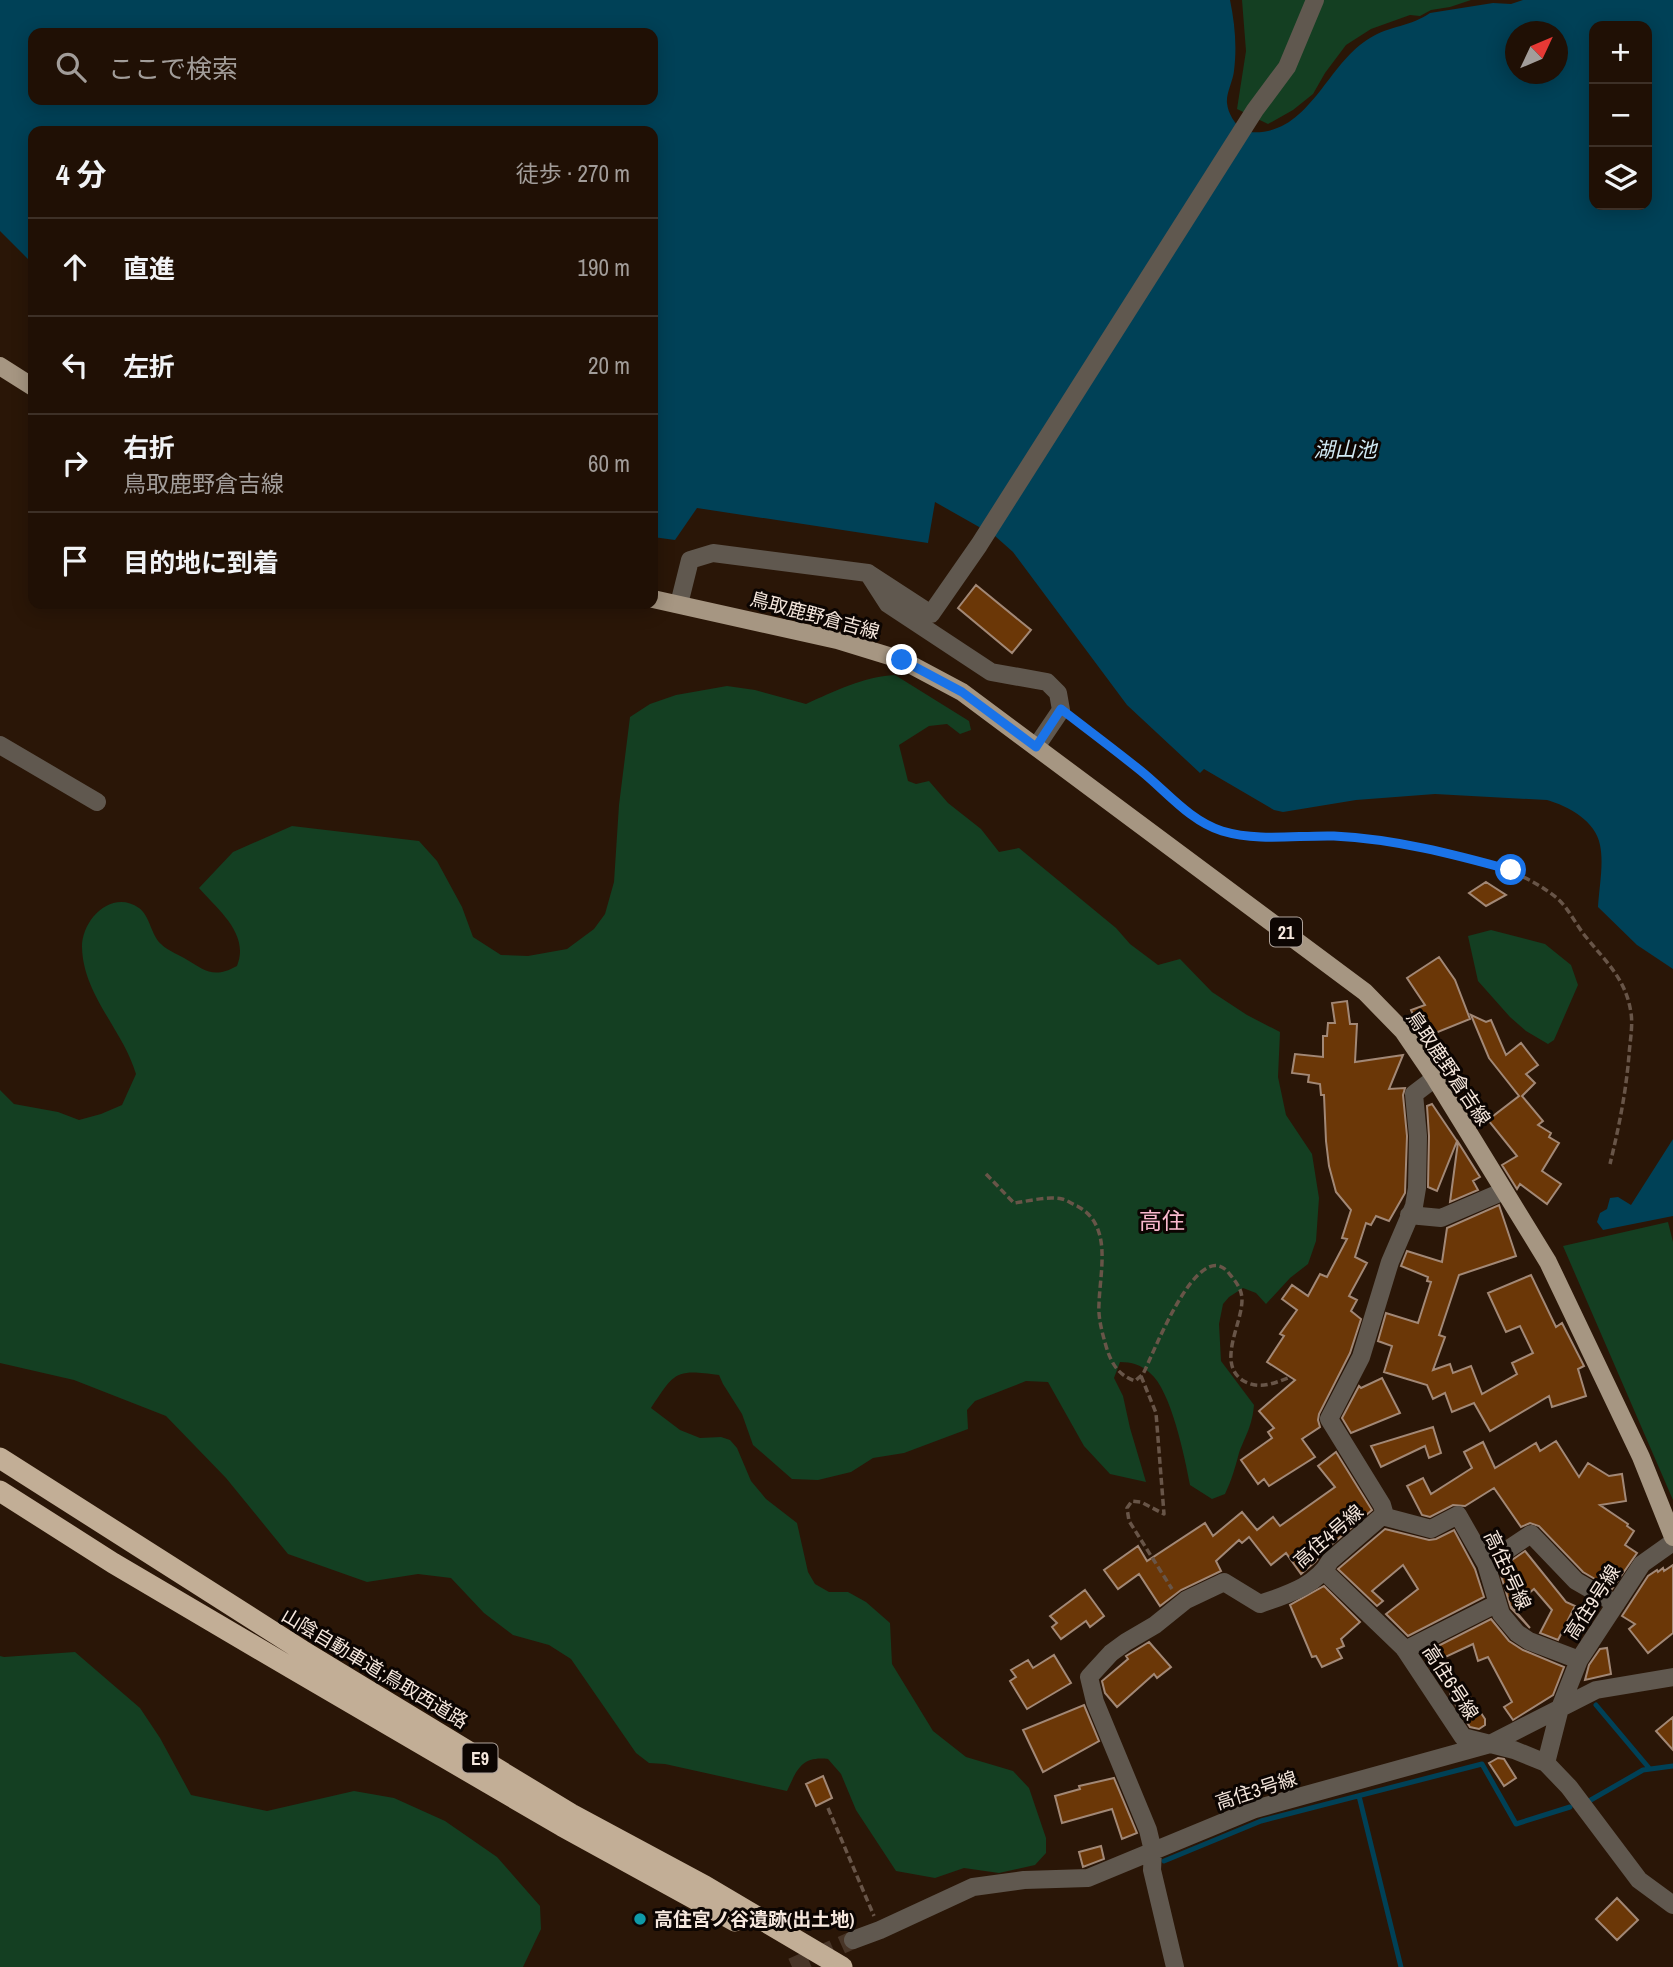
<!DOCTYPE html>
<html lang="ja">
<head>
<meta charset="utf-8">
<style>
  :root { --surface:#201005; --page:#2d1e13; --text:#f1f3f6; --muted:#a29d9a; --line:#3d3027 }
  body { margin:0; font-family:"Archivo Narrow","Noto Sans JP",sans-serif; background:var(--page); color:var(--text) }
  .controls { position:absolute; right:21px; top:21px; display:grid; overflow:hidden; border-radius:14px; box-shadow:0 4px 18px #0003 }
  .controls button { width:63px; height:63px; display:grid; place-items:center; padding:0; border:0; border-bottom:2px solid var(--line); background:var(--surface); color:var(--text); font:35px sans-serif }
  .compass { position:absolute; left:1505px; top:21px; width:63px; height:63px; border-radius:50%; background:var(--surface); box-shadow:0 4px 18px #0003; rotate:46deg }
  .stop { position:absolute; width:21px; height:21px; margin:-16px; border:5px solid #1a73e8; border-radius:50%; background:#fff }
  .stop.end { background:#1a73e8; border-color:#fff; box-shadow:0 2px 7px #0008 }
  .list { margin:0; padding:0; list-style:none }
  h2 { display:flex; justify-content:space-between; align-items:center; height:91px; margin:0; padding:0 28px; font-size:30px }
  h2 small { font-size:23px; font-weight:400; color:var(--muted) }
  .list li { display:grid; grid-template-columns:46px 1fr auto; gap:21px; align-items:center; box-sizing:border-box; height:98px; padding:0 28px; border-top:2px solid var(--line) }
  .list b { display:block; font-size:26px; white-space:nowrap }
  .list p { margin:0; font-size:23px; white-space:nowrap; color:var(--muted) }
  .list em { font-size:23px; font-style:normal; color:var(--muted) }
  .icon { flex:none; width:38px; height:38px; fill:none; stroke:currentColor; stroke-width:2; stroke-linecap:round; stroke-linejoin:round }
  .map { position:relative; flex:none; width:1673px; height:1967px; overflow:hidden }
  .search { position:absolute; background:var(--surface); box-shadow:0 4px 18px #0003; left:28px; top:28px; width:630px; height:77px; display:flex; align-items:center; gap:18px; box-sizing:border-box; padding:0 24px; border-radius:14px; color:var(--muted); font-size:26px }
  .panel { position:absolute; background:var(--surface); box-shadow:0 4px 18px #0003; left:28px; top:126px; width:630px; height:483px; border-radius:14px }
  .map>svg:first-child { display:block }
</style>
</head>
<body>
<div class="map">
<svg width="1673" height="1967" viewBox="0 0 1673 1967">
  <rect width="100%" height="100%" fill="#2a1607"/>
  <path fill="#143f22" d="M1242 0H1471L1450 7 1431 10 1420 16 1410 15 1371 29 1346 45 1325 73 1313 94 1293 110 1268 124 1237 109 1246 51Z
    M895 675 969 721 971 730 960 734 947 724 929 726 899 745 908 781 916 784 929 781 948 803 981 829 999 852 1019 848 1116 928 1130 944 1158 965 1180 959 1212 992 1247 1015 1280 1032 1278 1077 1286 1115 1312 1154 1319 1198 1316 1241 1308 1264 1290 1278 1266 1304 1256 1293 1243 1288 1229 1297 1223 1304 1219 1324 1221 1361 1254 1405C1252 1427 1246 1434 1239 1453 1235 1468 1232 1479 1225 1494L1212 1499 1190 1485C1185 1458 1171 1390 1150 1373 1142 1365 1131 1362 1120 1362L1114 1378 1123 1396 1130 1428 1146 1482 1110 1474 1084 1446 1048 1382 1026 1381 975 1401 967 1410 968 1429 904 1453 873 1458 851 1472 818 1480 792 1479 753 1445 742 1414 723 1384 719 1375C675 1369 675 1372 651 1408L680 1430 700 1438 721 1437 730 1440 737 1448 751 1481 766 1499 797 1523 808 1572 815 1584 829 1592H848L866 1602 890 1623 892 1664 933 1731 966 1757 1013 1771 1029 1788 1046 1838V1853L1035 1865 999 1873 964 1868 935 1878 896 1871 856 1810 841 1774 828 1759C801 1756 797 1770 787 1791L665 1764 649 1763 636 1753 571 1659 549 1645 513 1635 484 1613 451 1578 418 1574 367 1582 288 1554 226 1478 166 1416 74 1380 0 1363V1090L14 1104 58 1112 79 1120 101 1114 122 1105 136 1074C123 1030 83 995 82 947 82 919 112 889 139 908 150 916 151 935 161 944 167 950 177 954 184 958 206 971 213 979 237 966 250 934 218 910 199 888L233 852 292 826 419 841 437 861 462 907 473 937 501 955 528 956 567 949 594 929 605 914 614 882 619 805 630 717 650 704 676 695 727 686 755 690 806 704C835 691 862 677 895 675Z
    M1491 930 1545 944 1571 965 1578 985 1554 1040 1548 1044 1526 1031 1510 1017 1478 981 1468 936Z
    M1668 1222 1673 1242V1500L1563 1246Z
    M75 1652 140 1708 160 1738 191 1795 267 1811 354 1791 394 1798 445 1821 497 1857 540 1906 541 1929 523 1967H0V1656L4 1657Z"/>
  <path fill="#004157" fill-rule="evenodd" d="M0 0H1230C1235 24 1237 47 1234 71 1233 81 1226 93 1227 103 1228 114 1235 123 1242 131 1308 143 1324 65 1370 38 1389 26 1412 26 1430 13L1493 3 1511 4 1523 0H1673V969L1637 945 1598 907C1599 888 1604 864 1600 845 1596 821 1568 806 1547 800L1435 794 1356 800 1283 812 1274 810 1204 769 1200 773 1127 705 1013 552 995 536 935 502 928 543 697 508 675 540 653 537V131H33V264L0 231ZM1594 26H1647V205H1594ZM1516 32H1558V74H1516ZM33 33H653V100H33Z
    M1673 1139V1216L1603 1230 1597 1222 1600 1213 1607 1209 1610 1198 1618 1197 1631 1205Z"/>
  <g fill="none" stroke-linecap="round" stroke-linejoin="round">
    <path stroke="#004157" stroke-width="5" d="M1596 1705 1649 1768
      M1359 1796 1401 1967
      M1589 1801 1643 1770 1673 1766
      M1164 1861 1261 1821 1482 1764 1516 1824 1570 1807"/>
  </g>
  <path fill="#6b3707" stroke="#a28876" stroke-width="2" d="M976 585 1031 630 1012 653 958 608Z
    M1486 882 1506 895 1486 906 1469 893Z
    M1439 957 1455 980 1470 1019 1423 1038 1411 1010 1425 1005 1407 978Z
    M1347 1001 1350 1024H1357L1355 1062 1403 1055 1389 1089 1405 1088 1403 1095 1407 1136 1405 1193 1389 1221 1376 1216 1371 1225 1366 1223 1355 1257 1367 1263 1349 1296 1357 1300 1351 1311 1361 1319 1350 1353 1319 1414 1318 1420 1320 1427 1302 1439 1315 1457 1269 1486 1264 1479 1258 1484 1241 1460 1272 1438 1268 1432 1274 1428 1259 1411 1295 1380 1267 1362 1284 1336 1280 1334 1297 1310 1282 1299 1292 1285 1308 1296 1320 1274 1327 1277 1347 1239 1342 1238 1351 1210 1336 1192 1329 1166 1326 1141 1324 1095H1321L1320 1084 1308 1082 1309 1075 1292 1073 1295 1054 1323 1057V1036H1327L1328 1023H1335L1332 1003Z
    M1471 1015 1486 1022 1491 1020 1506 1055 1521 1043 1538 1065 1526 1074 1535 1083 1522 1096 1543 1121 1538 1125 1551 1133 1549 1137 1559 1143 1542 1171 1561 1184 1547 1204 1520 1184 1517 1189 1502 1165 1517 1156 1488 1120 1519 1096 1489 1058Z
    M1432 1104 1457 1141 1437 1191 1428 1187 1429 1136 1427 1106Z
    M1458 1142 1480 1177 1473 1181 1478 1190 1450 1202Z
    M1499 1205 1516 1256 1459 1275 1439 1335 1445 1337 1433 1370 1450 1364 1453 1373 1471 1366 1482 1394 1517 1374 1512 1363 1533 1353 1520 1326 1506 1332 1488 1293 1531 1275 1556 1327 1562 1323 1584 1366 1578 1369 1586 1396 1552 1407 1549 1396 1490 1431 1474 1403 1452 1412 1445 1393 1433 1399 1427 1385 1384 1372 1392 1346 1378 1341 1386 1313 1418 1323 1431 1282 1427 1281 1428 1277 1401 1266 1407 1251 1442 1262 1447 1228Z
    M1382 1378 1400 1413 1351 1433 1342 1418 1359 1386 1361 1388Z
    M1433 1427 1441 1453 1429 1458 1425 1446 1381 1467 1371 1446Z
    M1556 1441 1579 1477 1588 1463 1609 1476 1622 1474 1626 1501 1600 1505 1628 1524 1627 1526 1634 1531 1625 1545 1637 1553 1612 1589 1583 1572 1539 1526 1530 1523 1521 1527 1494 1488 1465 1506 1453 1505 1430 1517 1422 1515 1407 1486 1423 1478 1431 1494 1472 1468 1464 1452 1483 1442 1495 1468 1536 1443 1540 1451Z
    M1336 1452 1372 1510 1323 1552 1315 1562 1301 1574 1286 1553 1271 1565 1249 1537 1242 1543 1239 1540 1216 1561 1221 1571 1181 1590 1160 1606 1139 1574 1118 1589 1104 1570 1138 1546 1147 1561 1205 1523 1213 1536 1242 1512 1257 1530 1273 1517 1280 1526 1335 1487 1318 1466Z
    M1385 1529 1429 1540 1436 1539 1454 1530 1475 1569 1484 1597 1408 1636 1386 1614 1418 1589 1403 1565 1372 1591 1383 1601 1377 1606 1338 1569Z
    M1525 1551 1566 1602 1575 1606 1558 1640 1540 1633 1552 1610 1534 1589 1512 1607 1530 1628 1511 1608 1499 1569Z
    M1673 1565V1633L1648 1653 1629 1629 1635 1624 1622 1616 1648 1576 1657 1570 1658 1572 1663 1568 1664 1571Z
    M1324 1586 1360 1622 1341 1639 1344 1646 1337 1649 1342 1658 1322 1667 1316 1656 1312 1657 1290 1605Z
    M1085 1590 1104 1616 1090 1627 1086 1621 1061 1639 1052 1627 1057 1623 1050 1616Z
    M1491 1619 1509 1641 1523 1650 1564 1667 1553 1695 1513 1720 1504 1707 1512 1702 1488 1657 1478 1661 1473 1644 1439 1660 1434 1648Z
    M1149 1642 1171 1667 1157 1678 1154 1674 1117 1707 1105 1693 1102 1681 1128 1659 1126 1656Z
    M1607 1648 1611 1674 1585 1680 1589 1665 1600 1649Z
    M1054 1655 1071 1683 1027 1709 1010 1681 1016 1677 1011 1670 1028 1660 1033 1668Z
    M1462 1685 1485 1719V1725L1479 1729 1470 1727 1452 1699 1450 1693Z
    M1084 1705 1099 1741 1043 1772 1023 1730Z
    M1673 1717V1750L1656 1731Z
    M1498 1758 1504 1759 1516 1778 1504 1786 1489 1763Z
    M823 1776 832 1798 816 1806 806 1784Z
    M1114 1778 1137 1833 1122 1839 1112 1809 1062 1823 1055 1796 1080 1789 1079 1786Z
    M1101 1846 1104 1859 1083 1867 1079 1852Z
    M1617 1898 1638 1920 1617 1940 1596 1919Z"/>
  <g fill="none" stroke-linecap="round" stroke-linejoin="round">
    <path stroke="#483527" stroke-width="18" stroke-dasharray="18 9" stroke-linecap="butt" d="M792 1967 853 1940"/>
    <path stroke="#685548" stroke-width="3.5" stroke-dasharray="7 3.5" stroke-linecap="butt" d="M1074 720C1096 737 1119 753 1141 771 1167 791 1189 820 1221 831 1264 845 1313 834 1358 838 1418 843 1511 859 1558 899 1569 909 1576 925 1586 937 1606 962 1626 979 1631 1013 1633 1026 1630 1041 1629 1055 1626 1092 1619 1127 1610 1164
      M986 1174 1014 1203C1029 1201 1047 1196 1062 1199 1067 1200 1072 1204 1077 1206 1113 1225 1100 1270 1099 1304 1098 1318 1102 1332 1106 1346 1111 1363 1118 1375 1135 1381L1143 1374C1153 1355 1197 1237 1228 1272 1235 1281 1242 1288 1242 1300 1242 1324 1217 1362 1242 1380 1258 1390 1272 1384 1288 1378
      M1141 1376 1156 1413 1164 1514 1141 1502 1132 1501 1127 1508 1129 1521 1172 1589
      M828 1808 874 1916"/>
    <path stroke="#60584f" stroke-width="18" d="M868 573 931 614 979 545 1255 110 1287 67 1315 0
      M679 604 690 560 713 553 868 573 888 604 991 672 1047 682 1058 693 1061 710 1036 747
      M0 745 97 802
      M1409 1215 1441 1218 1504 1191
      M1382 1516 1431 1529 1458 1515 1486 1564 1501 1614 1517 1633 1529 1641 1579 1660 1560 1708 1546 1763
      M1486 1564 1531 1534 1576 1581 1616 1604
      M1324 1571 1404 1648 1463 1737 1514 1750 1546 1763 1569 1787 1639 1880 1673 1905
      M1405 1650 1496 1604
      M1579 1660 1642 1564 1673 1542
      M853 1940 880 1930 973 1887 1024 1880 1088 1878 1255 1809 1490 1744 1596 1690 1673 1677
      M1175 1967 1152 1870 1153 1851 1148 1830 1095 1702 1089 1677 1111 1653 1126 1642 1155 1625 1186 1600 1224 1582 1260 1604C1285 1595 1317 1586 1330 1561L1382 1516 1384 1512 1382 1505 1329 1419 1361 1357 1390 1262 1414 1206 1417 1188 1418 1136 1414 1094 1435 1078"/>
    <path stroke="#a69682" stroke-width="18" d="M0 366 33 387
      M653 599 837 640 902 660 962 692 1365 992 1403 1031 1435 1078 1548 1262 1641 1457 1673 1537"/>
    <path stroke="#c2ae96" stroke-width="21" d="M0 1458 303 1651 571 1814 705 1886 842 1967
      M0 1491 113 1563 293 1669 562 1826 735 1921"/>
  </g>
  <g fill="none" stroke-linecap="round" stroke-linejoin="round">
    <path stroke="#1a73e8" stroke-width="9" d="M902 660 962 692 1036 747 1061 709C1088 730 1115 750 1141 771 1167 792 1190 821 1222 831 1259 842 1297 835 1334 836 1395 839 1453 854 1511 870"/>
  </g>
  <circle fill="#0f9aa8" stroke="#0c0502" stroke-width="2.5" cx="640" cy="1919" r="7"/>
  <g text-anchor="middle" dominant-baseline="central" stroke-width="6" stroke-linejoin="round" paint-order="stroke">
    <g fill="#0c0502" stroke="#afa39b" stroke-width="2">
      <rect x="1270" y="917.5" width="32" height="29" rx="5"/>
      <rect x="462.5" y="1743.5" width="35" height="29" rx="5"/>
    </g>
    <g font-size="18" font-weight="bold" fill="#f5e7dd">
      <text x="1286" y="932">21</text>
      <text x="480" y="1758">E9</text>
    </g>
    <g font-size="19" fill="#f5e7dd" stroke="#0c0502">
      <text transform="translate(815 615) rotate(15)">鳥取鹿野倉吉線</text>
      <text transform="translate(1449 1068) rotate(56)">鳥取鹿野倉吉線</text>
      <text transform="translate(1328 1536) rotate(-41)">高住4号線</text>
      <text transform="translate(1508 1570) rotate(65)">高住5号線</text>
      <text transform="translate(1592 1602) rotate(-57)">高住9号線</text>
      <text transform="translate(375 1668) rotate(31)">山陰自動車道;鳥取西道路</text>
      <text transform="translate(1451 1682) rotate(57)">高住6号線</text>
      <text transform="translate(1256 1790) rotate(-18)">高住3号線</text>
    </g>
    <g font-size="19" font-weight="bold" fill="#f5e7dd" stroke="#0c0502" text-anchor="start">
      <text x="654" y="1919">高住宮ノ谷遺跡(出土地)</text>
    </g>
    <g font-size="21" font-style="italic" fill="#d0e8f3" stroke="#0c0502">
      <text x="1345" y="449">湖山池</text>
    </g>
    <g font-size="23" fill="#fab9ce" stroke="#0c0502">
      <text x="1162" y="1220">高住</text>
    </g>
  </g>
</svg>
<div class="controls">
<button>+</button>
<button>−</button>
<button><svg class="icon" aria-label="layers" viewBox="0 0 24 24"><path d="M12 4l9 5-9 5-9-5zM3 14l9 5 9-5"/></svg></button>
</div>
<svg class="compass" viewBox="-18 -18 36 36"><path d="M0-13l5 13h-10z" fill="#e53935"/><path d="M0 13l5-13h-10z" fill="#a29d9a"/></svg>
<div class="stop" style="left:1511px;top:870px"></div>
<div class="stop end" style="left:902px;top:660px"></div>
<div class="search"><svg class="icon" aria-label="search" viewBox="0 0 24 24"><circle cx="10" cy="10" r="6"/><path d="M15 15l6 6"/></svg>ここで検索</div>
<section class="panel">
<h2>4 分<small>徒歩 · 270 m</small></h2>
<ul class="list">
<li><svg class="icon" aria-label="ahead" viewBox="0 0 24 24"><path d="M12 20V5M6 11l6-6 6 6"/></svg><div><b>直進</b></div><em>190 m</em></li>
<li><svg class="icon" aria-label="left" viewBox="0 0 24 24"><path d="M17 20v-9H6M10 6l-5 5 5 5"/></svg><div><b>左折</b></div><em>20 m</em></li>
<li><svg class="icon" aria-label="right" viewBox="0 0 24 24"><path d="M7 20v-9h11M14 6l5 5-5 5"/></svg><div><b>右折</b><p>鳥取鹿野倉吉線</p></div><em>60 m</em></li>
<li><svg class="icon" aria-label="arrive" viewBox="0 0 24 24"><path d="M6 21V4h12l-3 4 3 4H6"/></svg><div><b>目的地に到着</b></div></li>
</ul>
</section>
</div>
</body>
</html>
